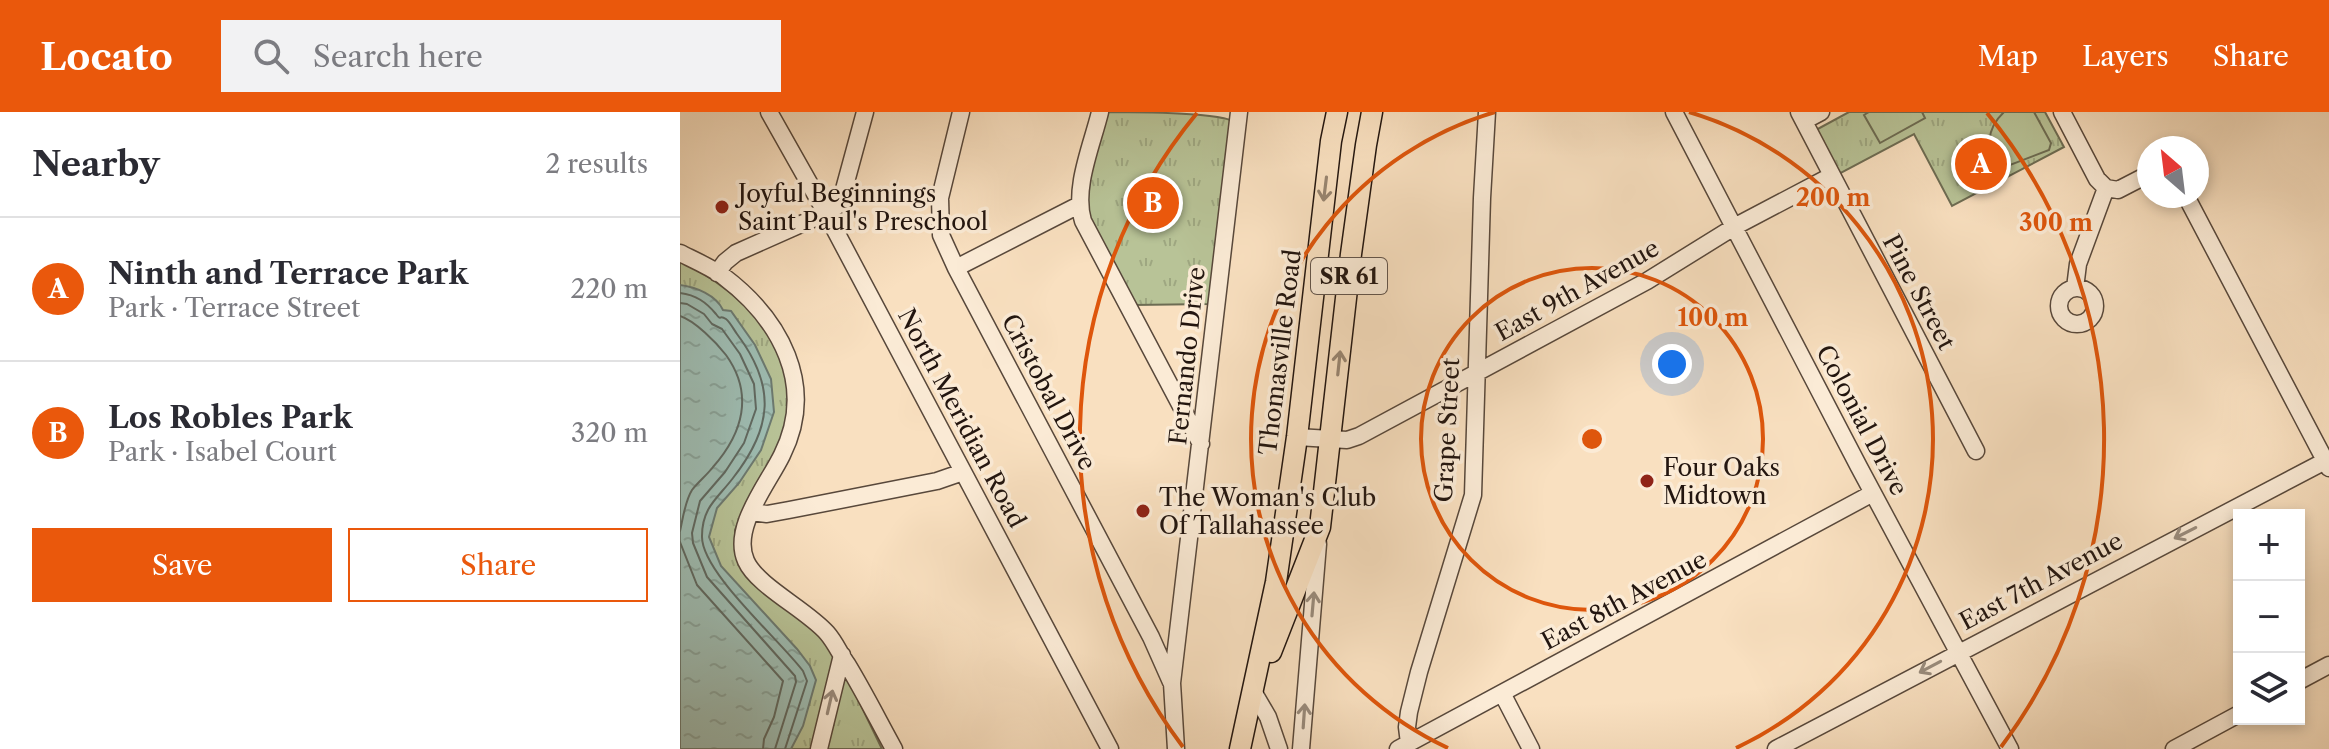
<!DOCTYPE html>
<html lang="en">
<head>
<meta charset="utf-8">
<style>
  :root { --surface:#fff; --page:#f2f2f3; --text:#2b2b33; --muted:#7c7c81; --line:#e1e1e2; --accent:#ea580c }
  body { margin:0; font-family:"Libre Caslon Text",serif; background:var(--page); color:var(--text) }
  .controls { position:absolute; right:24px; bottom:24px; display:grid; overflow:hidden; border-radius:0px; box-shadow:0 4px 12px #0003 }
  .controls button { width:72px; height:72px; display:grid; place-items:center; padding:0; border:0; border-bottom:2px solid var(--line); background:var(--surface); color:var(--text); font:40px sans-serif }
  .compass { position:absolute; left:1457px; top:24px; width:72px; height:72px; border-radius:50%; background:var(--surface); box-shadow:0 4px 12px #0003; rotate:332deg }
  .you { position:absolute; left:992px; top:252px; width:28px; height:28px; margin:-20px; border:6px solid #fff; border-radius:50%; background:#1a73e8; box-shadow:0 0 0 12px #1a73e833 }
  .badge { display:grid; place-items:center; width:52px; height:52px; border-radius:50%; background:var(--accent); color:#fff; font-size:26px; font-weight:700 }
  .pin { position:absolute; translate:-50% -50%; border:4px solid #fff; box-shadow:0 2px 8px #0006 }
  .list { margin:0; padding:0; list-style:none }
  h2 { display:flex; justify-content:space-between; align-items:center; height:104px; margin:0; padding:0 32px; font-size:34px }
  h2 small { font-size:26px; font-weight:400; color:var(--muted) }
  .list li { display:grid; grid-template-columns:52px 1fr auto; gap:24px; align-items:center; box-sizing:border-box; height:144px; padding:0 32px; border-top:2px solid var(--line) }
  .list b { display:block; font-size:30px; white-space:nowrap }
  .list p { margin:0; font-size:26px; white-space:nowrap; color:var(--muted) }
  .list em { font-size:26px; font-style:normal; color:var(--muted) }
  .actions { display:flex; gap:16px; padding:24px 32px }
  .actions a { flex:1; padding:18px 0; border:2px solid var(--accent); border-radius:0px; text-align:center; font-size:28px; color:var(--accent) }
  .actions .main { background:var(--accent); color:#fff }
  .icon { flex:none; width:44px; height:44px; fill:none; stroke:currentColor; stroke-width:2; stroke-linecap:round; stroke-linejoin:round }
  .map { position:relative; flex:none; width:1649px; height:637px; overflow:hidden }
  header { display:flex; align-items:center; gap:48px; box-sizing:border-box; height:112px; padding:0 40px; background:var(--accent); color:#fff }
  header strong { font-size:38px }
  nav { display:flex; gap:44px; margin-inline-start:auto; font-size:28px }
  .search { width:560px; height:72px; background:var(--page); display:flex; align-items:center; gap:20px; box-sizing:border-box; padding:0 28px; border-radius:0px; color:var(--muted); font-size:30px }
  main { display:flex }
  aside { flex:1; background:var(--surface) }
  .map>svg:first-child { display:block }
</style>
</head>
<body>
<header>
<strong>Locato</strong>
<div class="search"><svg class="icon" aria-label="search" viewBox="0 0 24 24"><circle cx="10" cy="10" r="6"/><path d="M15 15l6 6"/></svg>Search here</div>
<nav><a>Map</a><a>Layers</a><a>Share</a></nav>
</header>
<main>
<aside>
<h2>Nearby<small>2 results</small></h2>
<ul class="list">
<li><span class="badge">A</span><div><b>Ninth and Terrace Park</b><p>Park · Terrace Street</p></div><em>220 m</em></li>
<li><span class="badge">B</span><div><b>Los Robles Park</b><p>Park · Isabel Court</p></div><em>320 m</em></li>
</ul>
<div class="actions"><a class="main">Save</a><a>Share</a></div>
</aside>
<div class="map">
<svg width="1649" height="637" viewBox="0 0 1649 637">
  <defs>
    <pattern id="park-tufts" width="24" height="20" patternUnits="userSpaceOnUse" patternTransform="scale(2)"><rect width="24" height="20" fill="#b8c397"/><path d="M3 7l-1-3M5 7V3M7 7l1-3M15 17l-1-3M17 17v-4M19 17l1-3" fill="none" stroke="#9ea781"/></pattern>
    <pattern id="water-ripples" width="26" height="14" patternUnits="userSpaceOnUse" patternTransform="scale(2)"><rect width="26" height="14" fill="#9ebdb3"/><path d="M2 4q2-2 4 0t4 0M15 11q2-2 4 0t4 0" fill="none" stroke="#88a299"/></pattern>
  </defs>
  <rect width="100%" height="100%" fill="#f9e0c0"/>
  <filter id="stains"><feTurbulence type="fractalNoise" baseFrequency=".0025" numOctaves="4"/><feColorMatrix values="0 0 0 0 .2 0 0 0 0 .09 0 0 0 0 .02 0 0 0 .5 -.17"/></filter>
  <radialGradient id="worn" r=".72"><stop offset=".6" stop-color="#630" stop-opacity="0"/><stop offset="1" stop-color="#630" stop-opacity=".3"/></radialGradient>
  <path fill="url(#park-tufts)" stroke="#6d6c53" stroke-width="2" d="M423 0C452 0 533 0 553 9L530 192 453 193 409 112 404 72Z
    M1169 0H1365L1384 35 1272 94 1234 22 1157 63 1134 19Z
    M0 148C60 180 119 231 107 306 106 314 106 323 103 330 92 356 74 382 60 406L55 418V433L139 521 173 577 202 637H0Z"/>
  <path fill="#b8c397" stroke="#6d6c53" stroke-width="2" d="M1189 0H1242L1245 6 1200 31 1184 3Z
    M1324 0H1354L1371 31 1369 38 1317 58C1307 36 1305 18 1324 0Z"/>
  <path fill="url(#water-ripples)" stroke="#6c7a71" stroke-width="2" d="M0 173C16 175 36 183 43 198L51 199 75 233 91 267 94 300 81 338 59 371 37 396 29 425 41 454 117 537 130 554 136 568 123 614 111 637H0Z"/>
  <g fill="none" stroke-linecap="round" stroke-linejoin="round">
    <path stroke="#606961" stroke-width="2" d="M0 181C16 183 26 190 36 202 42 210 38 202 46 207 50 210 54 218 57 222 96 274 93 315 53 366 38 386 22 395 22 424 21 460 100 528 123 559L127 569 105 637
      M0 191 7 192 24 202 32 212 42 217 60 242 74 272 76 297 64 331 45 360 20 389 12 421 13 431 27 465 115 564 116 570 95 637
      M0 204C15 209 36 230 46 243 74 282 63 321 33 355 27 363 18 370 12 378 5 389 3 406 0 419
      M0 430 17 473 103 569 94 605 84 627 83 637"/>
    <g stroke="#58483b" stroke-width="19">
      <path id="minor" d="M89 0 146 101 430 637
        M281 0 260 86 261 123 276 156 471 525 491 570
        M420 0C412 33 393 76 403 109L521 332
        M994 0 1179 355 1330 637
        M1119 0 1296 339
        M1382 0 1417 67 1426 76 1438 78 1469 62
        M1124 9 1141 0
        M1506 84 1649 356
        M0 141C14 148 30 155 43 164 100 207 137 273 102 343 88 372 51 416 66 449 77 474 127 498 147 521 155 530 160 542 167 552 184 580 198 608 214 637
        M276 156 399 93
        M37 161 45 150 56 141 146 101 160 92 185 0
        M1395 176 1398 152 1426 76
        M1379 194a18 18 0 1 1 36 0a18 18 0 1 1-36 0Z
        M617 325 667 328 679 324 967 169 1054 115 1151 64
        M71 400 87 402 109 398 257 369 283 360
        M1619 569 1649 553
        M574 581 588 605 599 637
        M822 581 851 637
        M729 631 727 615 729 600 739 560 793 383 802 86 807 0
        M139 637 162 543
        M496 637 492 571 559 0
        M621 637 638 432
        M718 637 1193 381
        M1096 637 1649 347
        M1494 637 1559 602"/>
    </g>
    <g stroke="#22150f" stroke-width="23">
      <path id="major" d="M591 540 640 415 671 142 686 33 692 0
        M560 637 596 470 617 325 651 29 657 0"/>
    </g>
    <use href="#minor" stroke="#fbebd6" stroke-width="16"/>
    <use href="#major" stroke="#f9e0c0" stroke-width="20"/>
  </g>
  <defs><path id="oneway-shaft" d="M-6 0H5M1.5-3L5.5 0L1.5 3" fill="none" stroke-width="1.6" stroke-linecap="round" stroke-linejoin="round" transform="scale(2)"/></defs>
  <g stroke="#988570">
    <use href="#oneway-shaft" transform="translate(645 77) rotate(97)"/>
    <use href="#oneway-shaft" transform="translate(659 251) rotate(-84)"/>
  </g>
  <g stroke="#998b7c">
    <use href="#oneway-shaft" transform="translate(1505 421) rotate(153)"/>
    <use href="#oneway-shaft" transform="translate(633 492) rotate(-85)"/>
    <use href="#oneway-shaft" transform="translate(1250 555) rotate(152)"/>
    <use href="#oneway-shaft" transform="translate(150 590) rotate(-77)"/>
    <use href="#oneway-shaft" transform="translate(624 604) rotate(-86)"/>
  </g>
  <g fill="none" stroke="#de560c" stroke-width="4">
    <circle cx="912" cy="327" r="171"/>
    <path d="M768 636A341 341 0 0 1 815 0M1009 0A341 341 0 0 1 1056 636"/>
    <path d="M503 635A512 512 0 0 1 517 1M1307 1A512 512 0 0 1 1321 635"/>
  </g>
  <g fill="#8f2418" stroke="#fbebd6" stroke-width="3">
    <circle cx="42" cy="95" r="8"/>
    <circle cx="967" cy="369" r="8"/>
    <circle cx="463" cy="399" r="8"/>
  </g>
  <g text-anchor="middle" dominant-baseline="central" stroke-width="7" stroke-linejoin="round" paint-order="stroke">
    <rect fill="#fbebd6" stroke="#63554b" stroke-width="2" x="631" y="146" width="76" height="36" rx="6"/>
    <g font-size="22" font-weight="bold" fill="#22150f">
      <text x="669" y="164">SR 61</text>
    </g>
    <g font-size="24" fill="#22150f" stroke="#fbebd6" text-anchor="start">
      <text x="58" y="81">Joyful Beginnings<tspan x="58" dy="28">Saint Paul's Preschool</tspan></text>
      <text x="983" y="355">Four Oaks<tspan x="983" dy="28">Midtown</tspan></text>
      <text x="479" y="385">The Woman's Club<tspan x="479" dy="28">Of Tallahassee</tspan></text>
    </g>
    <g font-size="24" fill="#22150f" stroke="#fbebd6">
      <text transform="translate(897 178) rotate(-29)">East 9th Avenue</text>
      <text transform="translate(1239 180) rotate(62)">Pine Street</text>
      <text transform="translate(600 240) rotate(-83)">Thomasville Road</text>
      <text transform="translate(507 244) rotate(-84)">Fernando Drive</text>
      <text transform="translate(369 280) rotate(62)">Cristobal Drive</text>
      <text transform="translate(282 306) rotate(62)">North Meridian Road</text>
      <text transform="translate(1182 308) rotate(62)">Colonial Drive</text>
      <text transform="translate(767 318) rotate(-87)">Grape Street</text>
      <text transform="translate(1361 469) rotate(-28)">East 7th Avenue</text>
      <text transform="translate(944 488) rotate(-28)">East 8th Avenue</text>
    </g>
  </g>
  <circle cx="912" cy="327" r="12" fill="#de560c" stroke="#fbebd6" stroke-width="4"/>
  <g font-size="24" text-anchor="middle" font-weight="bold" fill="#de560c" stroke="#fbebd6" stroke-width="7" stroke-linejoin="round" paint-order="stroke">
    <text x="1153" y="94">200 m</text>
    <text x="1376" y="119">300 m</text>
    <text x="1033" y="214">100 m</text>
  </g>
  <rect width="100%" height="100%" filter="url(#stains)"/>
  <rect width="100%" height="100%" fill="url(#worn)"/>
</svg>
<div class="controls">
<button>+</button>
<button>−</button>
<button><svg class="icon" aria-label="layers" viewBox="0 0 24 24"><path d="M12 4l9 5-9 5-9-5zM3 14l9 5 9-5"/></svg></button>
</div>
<svg class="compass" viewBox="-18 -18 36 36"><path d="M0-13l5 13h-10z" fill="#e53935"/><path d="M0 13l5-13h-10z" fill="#7c7c81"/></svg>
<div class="you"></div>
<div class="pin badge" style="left:1301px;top:52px">A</div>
<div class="pin badge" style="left:473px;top:91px">B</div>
</div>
</main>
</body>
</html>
